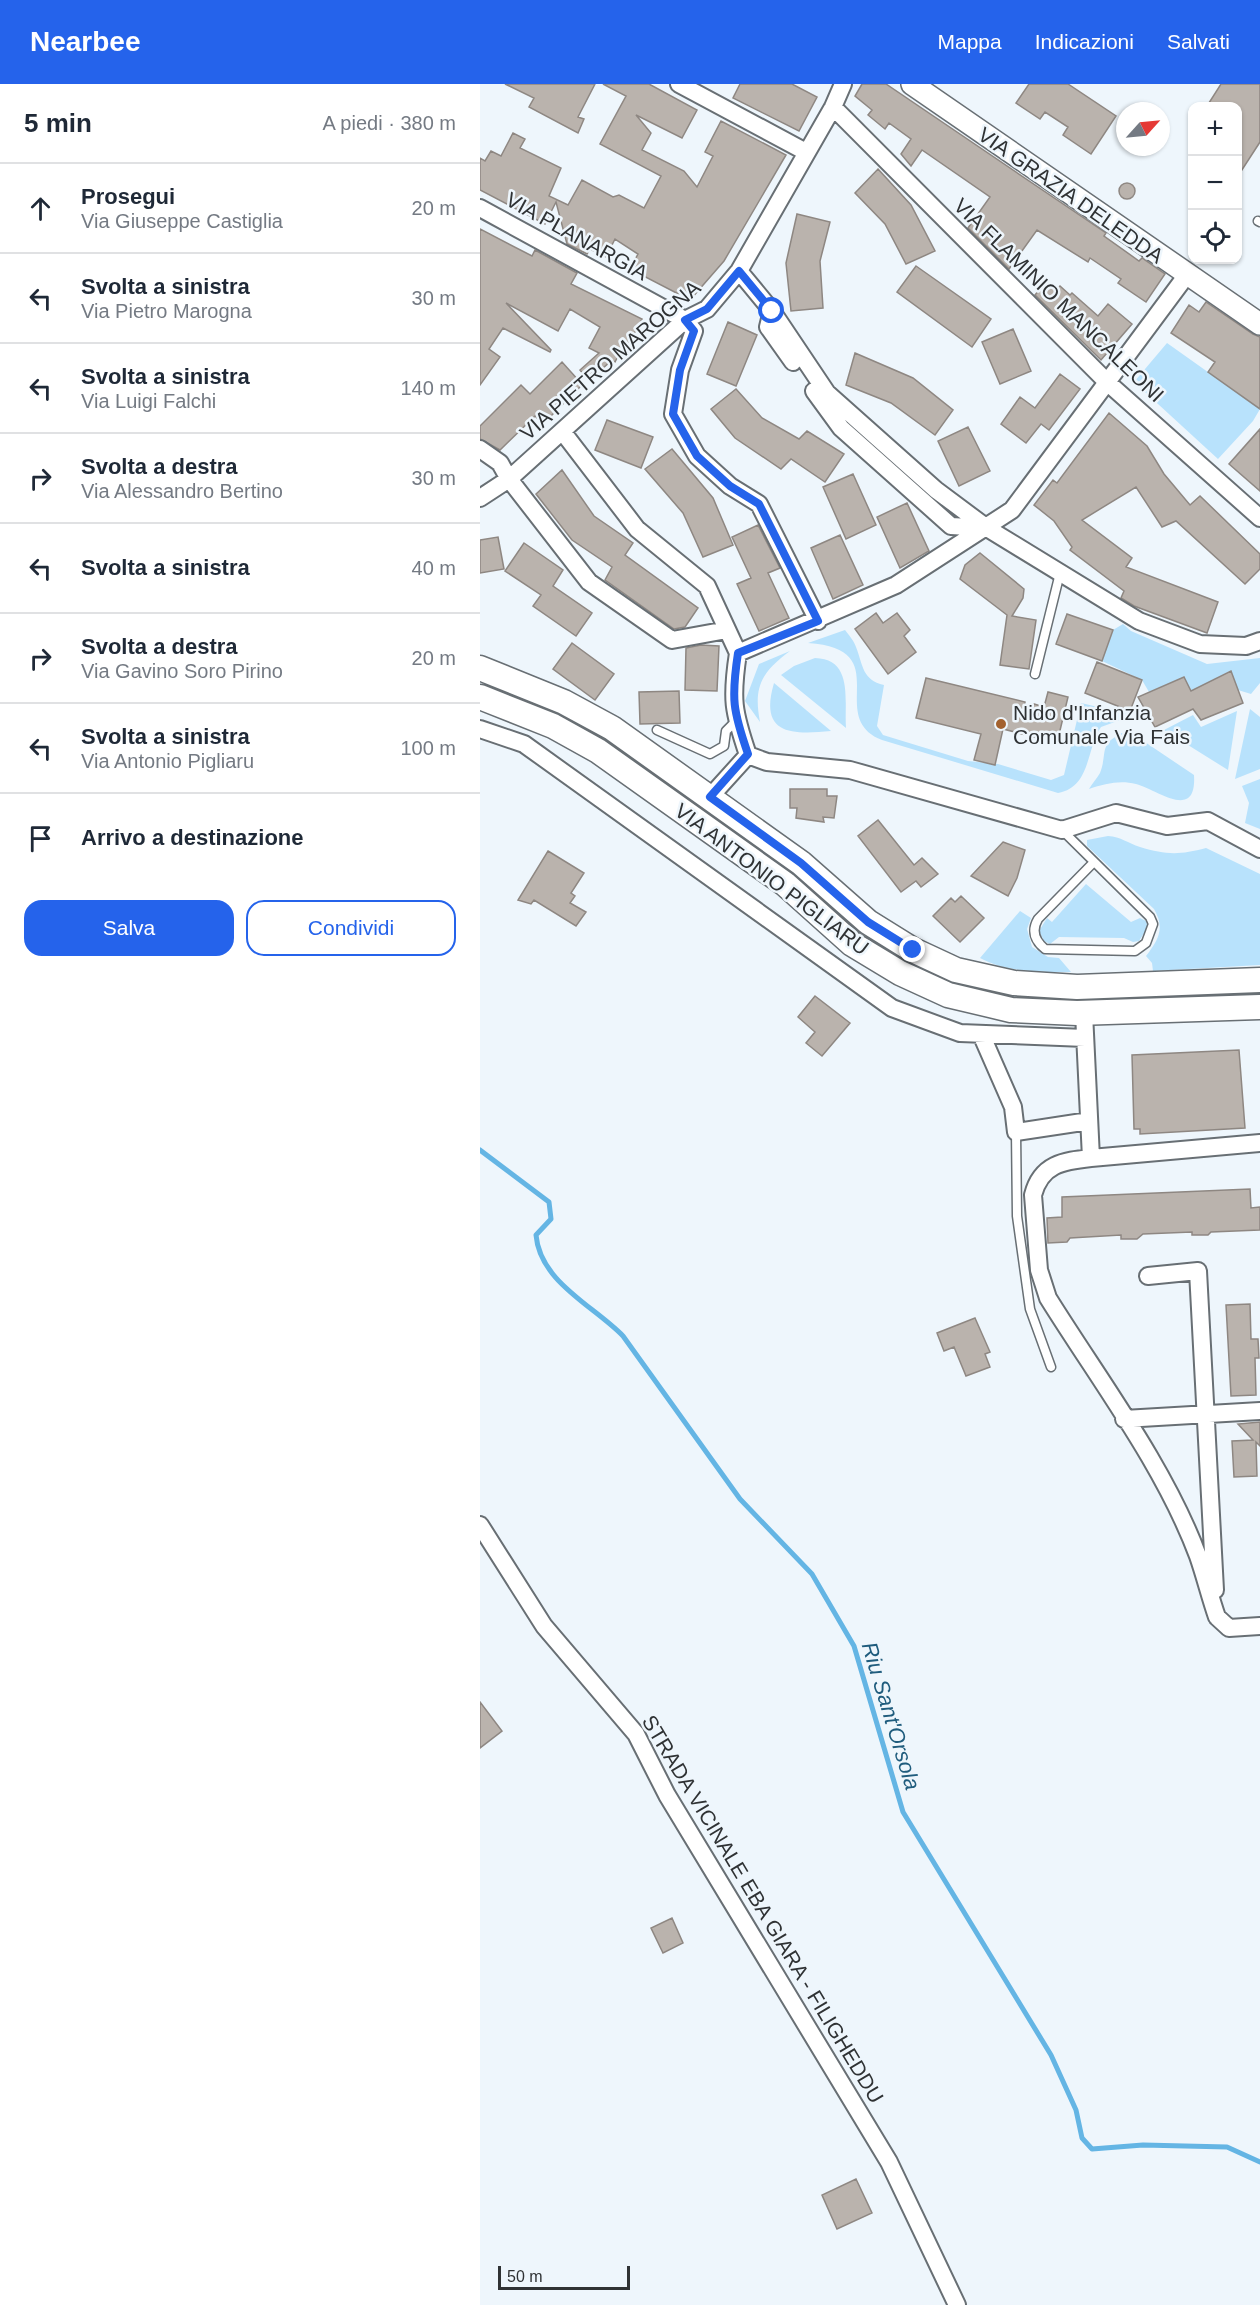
<!DOCTYPE html>
<html lang="it">
<head>
<meta charset="utf-8">
<style>
  :root { --surface:#fff; --page:#f2f2f3; --text:#1f2937; --muted:#747a83; --line:#e0e1e3; --accent:#2563eb }
  body { margin:0; font-family:Helvetica,sans-serif; background:var(--page); color:var(--text) }
  .controls { position:absolute; right:18px; top:18px; display:grid; overflow:hidden; border-radius:12px; box-shadow:0 2px 4px #0004 }
  .controls button { width:54px; height:54px; display:grid; place-items:center; padding:0; border:0; border-bottom:2px solid var(--line); background:var(--surface); color:var(--text); font:30px sans-serif }
  .compass { position:absolute; left:636px; top:18px; width:54px; height:54px; border-radius:50%; background:var(--surface); box-shadow:0 2px 4px #0004; rotate:63deg }
  .scale { position:absolute; left:18px; bottom:15px; width:132px; box-sizing:border-box; padding-left:6px; border:3px solid #2f3234; border-top:0; font-size:16px; line-height:21px; white-space:nowrap; color:#2f3234; -webkit-text-stroke:4px #eef6fc; paint-order:stroke }
  .stop { position:absolute; width:18px; height:18px; margin:-14px; border:4px solid #2563eb; border-radius:50%; background:#fff }
  .stop.end { background:#2563eb; border-color:#fff; box-shadow:0 2px 6px #0008 }
  .list { margin:0; padding:0; list-style:none }
  h2 { display:flex; justify-content:space-between; align-items:center; height:78px; margin:0; padding:0 24px; font-size:26px }
  h2 small { font-size:20px; font-weight:400; color:var(--muted) }
  .list li { display:grid; grid-template-columns:39px 1fr auto; gap:18px; align-items:center; box-sizing:border-box; height:90px; padding:0 24px; border-top:2px solid var(--line) }
  .list b { display:block; font-size:22px; white-space:nowrap }
  .list p { margin:0; font-size:20px; white-space:nowrap; color:var(--muted) }
  .list em { font-size:20px; font-style:normal; color:var(--muted) }
  .actions { display:flex; gap:12px; padding:18px 24px }
  .actions a { flex:1; padding:14px 0; border:2px solid var(--accent); border-radius:18px; text-align:center; font-size:21px; color:var(--accent) }
  .actions .main { background:var(--accent); color:#fff }
  .icon { flex:none; width:33px; height:33px; fill:none; stroke:currentColor; stroke-width:2; stroke-linecap:round; stroke-linejoin:round }
  .map { position:relative; flex:none; width:780px; height:2221px; overflow:hidden }
  header { display:flex; align-items:center; gap:36px; box-sizing:border-box; height:84px; padding:0 30px; background:var(--accent); color:#fff }
  header strong { font-size:28px }
  nav { display:flex; gap:33px; margin-inline-start:auto; font-size:21px }
  main { display:flex }
  aside { flex:1; background:var(--surface) }
  .map>svg:first-child { display:block }
</style>
</head>
<body>
<header>
<strong>Nearbee</strong>
<nav><a>Mappa</a><a>Indicazioni</a><a>Salvati</a></nav>
</header>
<main>
<aside>
<h2>5 min<small>A piedi · 380 m</small></h2>
<ul class="list">
<li><svg class="icon" aria-label="ahead" viewBox="0 0 24 24"><path d="M12 20V5M6 11l6-6 6 6"/></svg><div><b>Prosegui</b><p>Via Giuseppe Castiglia</p></div><em>20 m</em></li>
<li><svg class="icon" aria-label="left" viewBox="0 0 24 24"><path d="M17 20v-9H6M10 6l-5 5 5 5"/></svg><div><b>Svolta a sinistra</b><p>Via Pietro Marogna</p></div><em>30 m</em></li>
<li><svg class="icon" aria-label="left" viewBox="0 0 24 24"><path d="M17 20v-9H6M10 6l-5 5 5 5"/></svg><div><b>Svolta a sinistra</b><p>Via Luigi Falchi</p></div><em>140 m</em></li>
<li><svg class="icon" aria-label="right" viewBox="0 0 24 24"><path d="M7 20v-9h11M14 6l5 5-5 5"/></svg><div><b>Svolta a destra</b><p>Via Alessandro Bertino</p></div><em>30 m</em></li>
<li><svg class="icon" aria-label="left" viewBox="0 0 24 24"><path d="M17 20v-9H6M10 6l-5 5 5 5"/></svg><div><b>Svolta a sinistra</b></div><em>40 m</em></li>
<li><svg class="icon" aria-label="right" viewBox="0 0 24 24"><path d="M7 20v-9h11M14 6l5 5-5 5"/></svg><div><b>Svolta a destra</b><p>Via Gavino Soro Pirino</p></div><em>20 m</em></li>
<li><svg class="icon" aria-label="left" viewBox="0 0 24 24"><path d="M17 20v-9H6M10 6l-5 5 5 5"/></svg><div><b>Svolta a sinistra</b><p>Via Antonio Pigliaru</p></div><em>100 m</em></li>
<li><svg class="icon" aria-label="arrive" viewBox="0 0 24 24"><path d="M6 21V4h12l-3 4 3 4H6"/></svg><div><b>Arrivo a destinazione</b></div></li>
</ul>
<div class="actions"><a class="main">Salva</a><a>Condividi</a></div>
</aside>
<div class="map">
<svg width="780" height="2221" viewBox="0 0 780 2221">
  <rect width="100%" height="100%" fill="#eef6fc"/>
  <path fill="#b8e2fc" d="M687 259 780 325 773 337 738 375 654 298Z
    M643 540 651 547 727 580 780 574V599L771 610 758 606 750 587 711 607 704 593 669 608 662 596 622 577 633 546Z
    M365 546C369 551 374 557 376 563 383 581 382 596 404 601L397 642 403 651 488 677 518 680 571 696 584 691 601 619 648 630 659 638 643 635 621 643C606 665 611 703 578 709L402 656C344 633 418 565 328 559Z
    M310 567C282 588 273 602 280 638L265 617 279 580Z
    M335 574C374 575 364 617 366 644L301 591 314 582Z
    M294 599 351 647C310 651 279 650 294 599Z
    M770 625 780 633V685L755 695Z
    M757 627 748 686 684 646 713 631 721 643Z
    M642 649 653 650 714 691C717 738 678 706 656 700 639 696 625 700 609 705 612 700 617 694 620 689 628 668 618 661 642 649Z
    M780 695V745L765 739 769 719 762 702Z
    M628 752C641 753 648 759 660 763 686 771 700 771 726 764L780 790V881L673 887 672 879 666 872C679 855 685 844 674 825L607 762V756Z
    M606 800 651 838 660 834 666 837 668 843 659 857 653 858 644 854 579 853 570 860 564 857 559 847 567 834 572 838Z
    M540 827 551 834 547 845 552 863 568 873 579 874 591 888C560 888 528 889 500 874Z"/>
  <g fill="none" stroke-linecap="round" stroke-linejoin="round">
    <path stroke="#64b5e4" stroke-width="5" d="M0 1066 69 1118 71 1135 56 1151C60 1198 114 1222 143 1252L260 1415 332 1490 374 1562 423 1728 571 1971 596 2026 602 2054 612 2065 663 2061 747 2063 780 2078"/>
  </g>
  <path fill="#bab3ad" stroke="#8e8782" stroke-width="1.5" d="M25 0H115L98 33 104 35 98 49 49 23 54 14Z
    M123 0H169L217 26 202 54 156 31 171 49 162 66 204 87 217 103 233 72 225 68 241 37 306 71 244 177 210 216 150 185 158 170 135 155 126 173 110 165 107 170 87 160 76 118 65 140 0 106V74L5 77 11 67 21 72 33 49 45 55 40 64 81 84 69 112 88 121 102 96 133 113 139 111 164 124 181 92 120 60 146 12Z
    M260 0H312L337 13 319 47 253 14Z
    M382 0H406L626 149 624 152 659 177 662 174 685 190 666 218 638 199 641 195 610 174 608 178 557 146 529 185 488 144 510 113 442 66 431 82 421 70 431 55 409 39 405 45 388 31 392 26 375 12Z
    M549 0H588L636 32 611 70 583 51 588 43 565 28 560 35 536 19Z
    M741 0H780V58L758 92V22H727Z
    M398 85 431 121 455 167 426 180 405 140 375 109Z
    M639 107a8 8 0 1 1 16 0a8 8 0 1 1-16 0Z
    M317 130 350 138 340 177 343 224 311 227 306 179Z
    M0 145 52 172 55 166 97 189 91 200 162 235 149 259 146 257 135 278 132 276 109 297 100 286 119 269 109 264 120 243 90 225 78 247 26 219 71 266 70 268 23 244 9 265 20 273 0 301Z
    M436 182 511 235 492 263 417 208Z
    M571 200 577 205 580 202 590 211 592 209 618 232 628 220 652 240 621 276 555 211 560 205 564 208Z
    M726 218 773 250 780 253V325L728 288 735 278 691 249 709 221 719 228Z
    M248 238 277 251 256 302 227 290Z
    M533 245 551 287 520 300 502 258Z
    M375 269 433 294 473 326 455 351 411 319 366 301Z
    M82 278 100 298V303L63 340 55 332 20 366 0 355V342L41 301 50 310Z
    M580 290 600 305 569 346 561 340 546 359 521 340 540 313 555 324Z
    M256 305 282 334 319 355 327 347 364 370 345 398 311 375 301 385 255 354 231 325Z
    M629 329 667 362 684 390 710 421 720 412 780 470V485L765 500 696 437 682 443 656 403 602 436 652 474 646 483 738 518 727 549 654 522 641 514 644 507 590 466 592 463 574 437 554 421 573 396 577 399Z
    M127 336 173 353 161 384 115 366Z
    M488 343 510 387 479 402 458 357Z
    M780 345V407L749 380Z
    M192 365 233 414 253 461 223 473 203 429 165 385Z
    M82 386 114 432 153 459 145 471 218 524 205 543 194 545 125 496 132 483 92 456 56 410Z
    M373 390 396 441 366 455 343 403Z
    M427 419 449 467 420 484 397 433Z
    M278 441 300 484 288 489 309 534 279 547 257 500 271 494 252 453Z
    M360 451 383 501 353 515 331 464Z
    M18 453 24 485 0 489V456Z
    M44 459 83 486 73 502 112 529 96 552 53 522 61 511 25 487Z
    M500 469 544 505 543 514 532 532 556 536 549 585 520 581 527 531 480 495 485 481Z
    M396 529 403 539 417 529 430 546 424 552 436 568 408 590 375 545Z
    M587 530 633 546 622 577 576 560Z
    M92 559 134 590 115 616 73 585Z
    M221 561 239 562 237 607 205 606 206 564Z
    M617 578 662 596 650 627 605 609Z
    M751 587 763 619 721 636 713 625 675 643 658 613 704 593 711 607Z
    M446 594 545 618 543 632 549 634 554 620 564 623 568 608 588 613 577 659 523 645 515 681 494 676 501 650 436 634Z
    M199 607 200 639 160 640 159 608Z
    M310 705H347V712H357L354 734 343 733 344 738 316 734 317 724H310Z
    M398 736 434 781 442 774 458 790 441 803 436 797 421 808 378 752Z
    M523 758 545 766 537 794 528 812 491 792Z
    M68 767 104 789 91 809 95 812 90 819 106 828 96 842 54 816 51 820 38 816Z
    M481 812 504 834 480 858 453 832 471 814 475 818Z
    M335 912 370 939 342 972 326 959 335 948 318 933Z
    M759 966 765 1044 660 1050V1045H654L652 971Z
    M770 1105 771 1124 780 1123V1146L731 1148 728 1151H712V1148L663 1150 657 1155H641V1151L590 1154 587 1158 568 1159 567 1134 582 1133V1113Z
    M770 1220 771 1255H778L779 1274H775L776 1311 751 1312 746 1221Z
    M495 1234 510 1268 505 1270 510 1283 486 1292 474 1263 464 1267 457 1249Z
    M780 1338V1362L776 1358 777 1392 754 1393 752 1357 773 1356 758 1340Z
    M0 1618 22 1647 0 1664Z
    M192 1834 203 1859 183 1869 171 1844Z
    M376 2095 392 2129 357 2145 342 2111Z"/>
  <g fill="none" stroke-linecap="round" stroke-linejoin="round">
    <g stroke="#686f74" stroke-width="11">
      <path id="service" d="M778 137 780 138
        M555 590 580 489
        M177 646 230 670 244 662 246 647 256 637
        M582 746 670 833 673 840 666 859 655 867 565 865C555 857 551 847 558 835L613 779
        M536 1048 537 1132 550 1225 571 1283"/>
    </g>
    <g stroke="#686f74" stroke-width="20">
      <path id="minor" d="M199 0 326 68
        M353 23 628 299 780 434
        M0 124 205 236 214 247 200 286 193 330 217 372 250 402 279 420 338 537
        M259 187 292 227 347 309 456 406 507 444 659 537 720 560 766 562 780 557
        M292 227 288 243 313 278
        M334 307 361 344 471 442 507 444
        M82 347 157 445 227 502 258 569
        M0 365 20 379 29 395 109 498 192 556 247 546
        M0 414 29 395 205 236 227 225 259 187 353 23 363 0
        M258 569 416 501 532 426 706 192
        M258 569C251 615 253 627 268 671
        M0 645 44 660 412 924 480 949 605 954
        M268 671 287 678 370 686 582 746 636 729 687 742 728 737 780 765
        M230 713 268 671
        M604 929 611 1074 780 1059
        M501 950 533 1023 536 1048 609 1037
        M611 1074C583 1077 561 1080 553 1111L559 1186 568 1214C619 1296 684 1381 718 1472 725 1492 730 1513 737 1533
        M668 1192 718 1187 735 1506
        M644 1335 780 1327
        M0 1441 64 1542 156 1650 187 1711 409 2078 477 2221
        M737 1533 749 1544 780 1542"/>
    </g>
    <g stroke="#686f74" stroke-width="24">
      <path id="tertiary" d="M432 0 780 240"/>
    </g>
    <g stroke="#686f74" stroke-width="27">
      <path id="secondary" d="M0 584 84 618 132 644 321 779 388 838 433 866 476 886 534 899 597 903 780 896
        M0 613 73 642 118 667 305 800 372 860 420 889 468 911 531 926 597 929 780 923"/>
    </g>
    <use href="#service" stroke="#fff" stroke-width="8"/>
    <use href="#minor" stroke="#fff" stroke-width="16"/>
    <use href="#tertiary" stroke="#fff" stroke-width="21"/>
    <use href="#secondary" stroke="#fff" stroke-width="24"/>
  </g>
  <g fill="none" stroke-linecap="round" stroke-linejoin="round">
    <path stroke="#2563eb" stroke-width="8" d="M292 227 259 187 227 225 205 236 214 247 200 286 193 330 217 372 250 402 279 420 338 537 258 569C251 615 253 627 268 670L230 713 321 779 388 838 433 866"/>
  </g>
  <circle fill="#a3612e" stroke="#eef6fc" stroke-width="2" cx="521" cy="640" r="6"/>
  <g text-anchor="middle" dominant-baseline="central" stroke-width="5" stroke-linejoin="round" paint-order="stroke">
    <g font-size="21" fill="#2f3234" stroke="#eef6fc">
      <text transform="translate(591 111) rotate(35)">VIA GRAZIA DELEDDA</text>
      <text transform="translate(97 152) rotate(29)">VIA PLANARGIA</text>
      <text transform="translate(579 216) rotate(44)">VIA FLAMINIO MANCALEONI</text>
      <text transform="translate(130 276) rotate(-41)">VIA PIETRO MAROGNA</text>
      <text transform="translate(292 795) rotate(37)">VIA ANTONIO PIGLIARU</text>
      <text transform="translate(283 1825) rotate(59)">STRADA VICINALE EBA GIARA - FILIGHEDDU</text>
    </g>
    <g font-size="21" fill="#2f3234" stroke="#eef6fc" text-anchor="start">
      <text x="533" y="628">Nido d'Infanzia<tspan x="533" dy="24">Comunale Via Fais</tspan></text>
    </g>
    <g font-size="22" font-style="italic" fill="#1f5c7d" stroke="#eef6fc">
      <text transform="translate(411 1632) rotate(73)">Riu Sant'Orsola</text>
    </g>
  </g>
</svg>
<div class="controls">
<button>+</button>
<button>−</button>
<button><svg class="icon" aria-label="locate" viewBox="0 0 24 24"><circle cx="12" cy="12" r="6"/><path d="M12 2v4M12 18v4M2 12h4M18 12h4"/></svg></button>
</div>
<svg class="compass" viewBox="-18 -18 36 36"><path d="M0-13l5 13h-10z" fill="#e53935"/><path d="M0 13l5-13h-10z" fill="#747a83"/></svg>
<div class="scale">50 m</div>
<div class="stop" style="left:292px;top:227px"></div>
<div class="stop end" style="left:433px;top:866px"></div>
</div>
</main>
</body>
</html>
